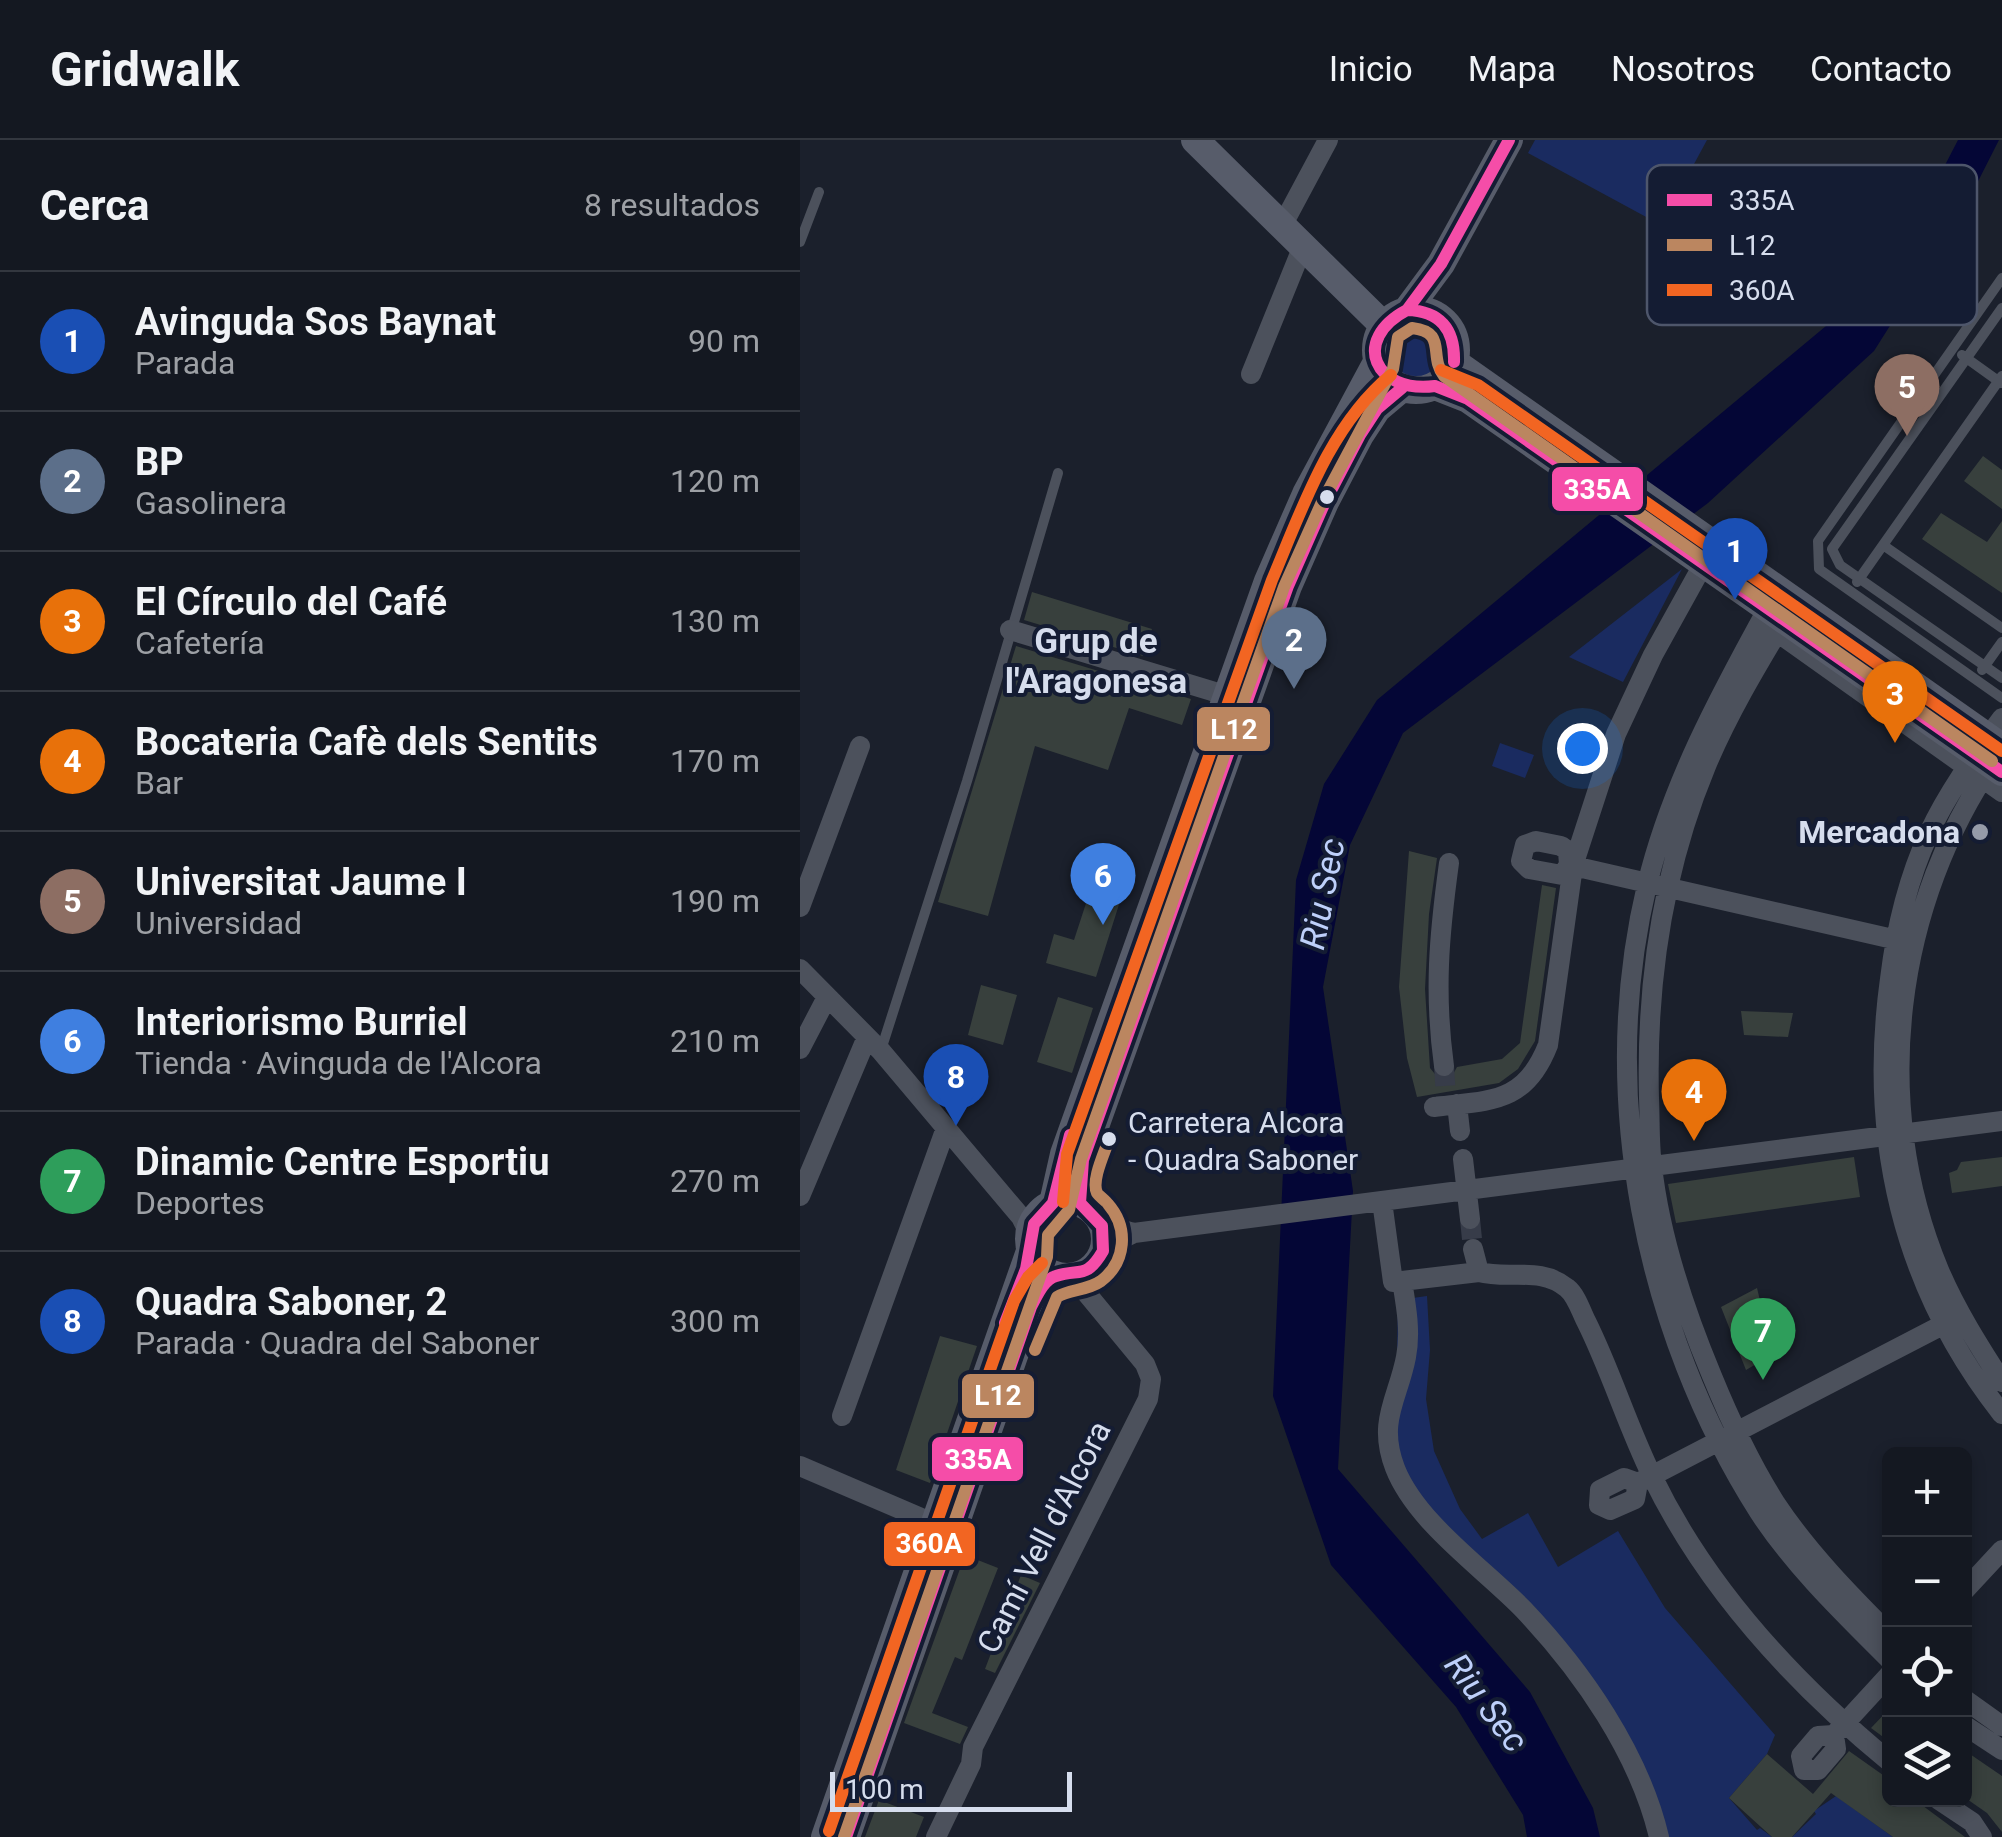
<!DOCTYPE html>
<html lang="es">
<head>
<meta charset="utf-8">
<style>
  :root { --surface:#141821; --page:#21252e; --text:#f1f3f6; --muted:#9da0a5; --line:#33373f; --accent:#2563eb }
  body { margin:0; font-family:Roboto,sans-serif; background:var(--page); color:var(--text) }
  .controls { position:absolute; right:30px; bottom:30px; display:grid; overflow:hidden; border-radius:15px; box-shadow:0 5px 15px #0003 }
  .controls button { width:90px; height:90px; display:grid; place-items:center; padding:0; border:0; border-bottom:2px solid var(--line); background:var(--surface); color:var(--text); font:50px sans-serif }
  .scale { position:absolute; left:30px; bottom:25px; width:242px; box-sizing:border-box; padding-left:10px; border:5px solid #d6dded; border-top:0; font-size:28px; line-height:35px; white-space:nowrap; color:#d6dded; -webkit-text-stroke:8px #141c33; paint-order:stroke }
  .you { position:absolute; left:782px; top:608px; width:35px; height:35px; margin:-25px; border:8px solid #fff; border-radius:50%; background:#1a73e8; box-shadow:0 0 0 15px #1a73e833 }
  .badge { display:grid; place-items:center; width:65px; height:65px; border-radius:50%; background:var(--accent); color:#fff; font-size:32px; font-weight:700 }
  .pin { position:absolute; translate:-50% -82px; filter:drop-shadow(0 2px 5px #0008) }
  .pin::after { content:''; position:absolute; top:52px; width:35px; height:30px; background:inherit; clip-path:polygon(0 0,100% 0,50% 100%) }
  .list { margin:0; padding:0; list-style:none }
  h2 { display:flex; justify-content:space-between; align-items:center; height:130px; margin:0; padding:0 40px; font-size:42px }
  h2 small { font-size:32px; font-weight:400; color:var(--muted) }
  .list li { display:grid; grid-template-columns:65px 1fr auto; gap:30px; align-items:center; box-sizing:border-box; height:140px; padding:0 40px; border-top:2px solid var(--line) }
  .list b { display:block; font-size:38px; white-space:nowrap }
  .list p { margin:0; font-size:32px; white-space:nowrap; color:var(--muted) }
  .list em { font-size:32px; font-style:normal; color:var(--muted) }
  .icon { flex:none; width:55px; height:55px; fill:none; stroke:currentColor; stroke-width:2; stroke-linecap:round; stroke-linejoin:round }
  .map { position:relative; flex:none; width:1202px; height:1697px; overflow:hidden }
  header { display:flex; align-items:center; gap:60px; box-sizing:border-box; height:140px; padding:0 50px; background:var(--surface); border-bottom:2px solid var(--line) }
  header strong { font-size:48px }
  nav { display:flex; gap:55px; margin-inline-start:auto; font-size:35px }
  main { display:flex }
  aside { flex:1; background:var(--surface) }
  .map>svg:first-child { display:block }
</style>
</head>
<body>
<header>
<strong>Gridwalk</strong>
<nav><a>Inicio</a><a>Mapa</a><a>Nosotros</a><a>Contacto</a></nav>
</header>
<main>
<aside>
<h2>Cerca<small>8 resultados</small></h2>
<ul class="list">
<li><span class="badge" style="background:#1a4fb4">1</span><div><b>Avinguda Sos Baynat</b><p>Parada</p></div><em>90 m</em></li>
<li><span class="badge" style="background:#5c6f8a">2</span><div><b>BP</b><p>Gasolinera</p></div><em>120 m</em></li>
<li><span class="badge" style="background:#e8710a">3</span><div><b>El Círculo del Café</b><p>Cafetería</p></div><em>130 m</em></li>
<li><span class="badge" style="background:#e8710a">4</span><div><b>Bocateria Cafè dels Sentits</b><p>Bar</p></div><em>170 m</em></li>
<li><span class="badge" style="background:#8d6e63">5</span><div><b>Universitat Jaume I</b><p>Universidad</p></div><em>190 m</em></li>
<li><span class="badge" style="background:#3f7fe0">6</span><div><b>Interiorismo Burriel</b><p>Tienda · Avinguda de l'Alcora</p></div><em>210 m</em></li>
<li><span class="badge" style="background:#2e9e5b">7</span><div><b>Dinamic Centre Esportiu</b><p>Deportes</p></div><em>270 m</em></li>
<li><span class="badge" style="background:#1a4fb4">8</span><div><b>Quadra Saboner, 2</b><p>Parada · Quadra del Saboner</p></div><em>300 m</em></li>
</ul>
</aside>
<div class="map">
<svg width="1202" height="1697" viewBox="0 0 1202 1697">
  <rect width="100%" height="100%" fill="#1b202c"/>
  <path fill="#1a2b60" d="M735 0H907L861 85 728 13Z
    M585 210a31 31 0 1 1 62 0a31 31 0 1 1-62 0Z
    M882 429 823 542 769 517Z
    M700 603 734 615 725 638 692 626Z
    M627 1156 630 1210 626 1259 634 1311 660 1369 682 1399 728 1373 758 1427 818 1391 865 1468 975 1595 967 1614 929 1658 957 1690 960 1688 972 1697H851C810 1552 685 1437 588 1327L597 1217 598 1160Z
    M1036 1656 1093 1697H992L1016 1674 1014 1671Z"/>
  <path fill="#040636" d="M1158 0H1199L1165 67 1074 211 908 363 603 593 550 705 523 847 553 1051 538 1329 730 1552 793 1668 800 1697H727L723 1675 656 1567 531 1425 473 1256 496 740 524 644 577 560 1032 181 1130 54Z"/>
  <path fill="#38403d" d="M1183 316 1202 330V369L1164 341Z
    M1141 373 1187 402 1202 381V453L1122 399Z
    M232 452 352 489 343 516 224 480Z
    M216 506 391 559 382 585 329 568 308 630 235 606 188 776 138 762Z
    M609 711 637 718 629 774 625 849 630 928 639 939 651 938 657 927 702 919 720 903 742 745 756 748 735 901 718 929 699 943 617 957 607 918 599 847Z
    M292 745 322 755 296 837 246 823 254 794 274 800Z
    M181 845 217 855 203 905 168 895Z
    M258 857 293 868 272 933 237 922Z
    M941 871 993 873 988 897 944 895Z
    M1054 1017 1060 1057 876 1083 868 1044Z
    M1202 1017V1046L1152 1053 1149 1033 1157 1030 1161 1022Z
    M957 1148 973 1214 946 1230 921 1167Z
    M140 1196 177 1206 130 1343 96 1330Z
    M165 1415 198 1428 162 1520 155 1517 132 1573 168 1587 160 1604 104 1583Z
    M221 1435 240 1443 195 1533 185 1529Z
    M1090 1568V1602L1071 1588Z
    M1164 1610 1202 1636V1692L1187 1673 1164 1657Z
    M1049 1611 1090 1640V1660H1115L1165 1697H1093L1031 1653 992 1697H972L929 1658 967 1614 1013 1654Z
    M79 1660 124 1677 116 1697H65Z"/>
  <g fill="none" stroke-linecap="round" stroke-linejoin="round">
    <path stroke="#373c49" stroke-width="20" stroke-dasharray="20 10" stroke-linecap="butt" d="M644 926 646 957
      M670 1079 673 1109"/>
    <path stroke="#4c515c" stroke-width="10" d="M0 102 19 52
      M1202 138 1018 401 1019 429 1202 558
      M1202 168 1032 409 1040 425 1202 538
      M1162 215 1201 243
      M1083 405 1202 488
      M1057 442 1202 236
      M1182 530 1202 502
      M81 910 167 641 258 333"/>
    <path stroke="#4c515c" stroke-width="20" d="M482 86 528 0
      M451 234 503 106
      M968 468C919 557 871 646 847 745 797 955 844 1191 959 1372 995 1427 1043 1473 1090 1520
      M985 479C956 527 928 574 906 626 862 732 846 843 849 958 850 980 849 1004 852 1026 860 1098 884 1169 912 1236 930 1280 950 1323 976 1364 1008 1412 1049 1454 1090 1495
      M967 485 1202 652
      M210 490 425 555
      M1202 578C1176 614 1148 652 1129 693 1108 739 1096 789 1090 839 1068 998 1102 1147 1202 1274
      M1198 615C1094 763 1069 962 1139 1130 1156 1170 1179 1206 1202 1242
      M736 701 761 706 768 711 769 725 762 735 729 729 721 721 725 705Z
      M769 725 1106 802
      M0 767 60 606
      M0 829 81 911 221 1077 229 1093
      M0 909 27 857
      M644 926C634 853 639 796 649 723
      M657 964 660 991
      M634 967C691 960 725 964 748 905L773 726 816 594 853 515 904 423
      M663 1019 670 1079
      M0 1056 67 897
      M582 1061 593 1142 679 1132
      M303 1084 334 1093
      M305 1107 334 1093 1202 981
      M673 1109 679 1132C709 1140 740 1126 767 1148 776 1155 781 1171 786 1181 811 1231 827 1285 852 1336 906 1448 994 1543 1090 1622
      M602 1141C606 1165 611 1192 606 1217 598 1259 577 1281 595 1328 616 1382 683 1428 723 1469 782 1531 839 1613 859 1697
      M42 1276 146 988
      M0 1326 135 1384
      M838 1343 835 1359 810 1370 799 1365 800 1350 824 1338 838 1343 1154 1179
      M1164 1451 1202 1410
      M1164 1559 1202 1586
      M1164 1585 1202 1610
      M1034 1595 1036 1609 1018 1630H1004L1001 1616 1018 1596 1034 1595 1090 1534
      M1139 1660 1172 1682 1182 1697
      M136 1697 171 1624 173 1607 348 1259 351 1239 345 1224 274 1138"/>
    <path stroke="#575c6a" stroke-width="28" d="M395 0 583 185
      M576 210a40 40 0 1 1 80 0a40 40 0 1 1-80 0Z
      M607 170 641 124 709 0
      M654 222 1202 607
      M635 246 668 259 1202 632
      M229 1099a38 38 0 1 1 76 0a38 38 0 1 1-76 0Z
      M253 1063 264 1014 468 441 506 354 577 222
      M280 1063 283 1020 488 446 525 362 560 295 577 269 602 248
      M25 1697 230 1111
      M46 1697 231 1167 242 1147 254 1136"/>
    <g stroke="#141c33" stroke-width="20">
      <path id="bus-1" d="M607 170 641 124 709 0
        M635 246 668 259 1202 632
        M635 246C575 254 550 200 607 170 640 171 655 189 654 222
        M205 1183 226 1129 234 1084 253 1063 270 995
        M46 1697 231 1167C237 1156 243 1140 256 1136 280 1128 286 1140 303 1111L302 1086 280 1063 283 1020 488 446 525 362 560 295 577 269 602 248"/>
    </g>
    <g stroke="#141c33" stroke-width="20">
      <path id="bus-2" d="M235 1210 257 1157C269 1149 287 1151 301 1141 326 1122 329 1088 308 1064 308 1063 297 1054 297 1053 291 1040 305 1012 309 999
        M44 1697 247 1117 248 1095 269 1070 281 1019 484 447 522 362 593 229 598 197 612 188C648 192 628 216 644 236L1192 621"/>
    </g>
    <g stroke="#141c33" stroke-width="20">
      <path id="bus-3" d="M641 230 678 245 1202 611
        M263 1062 267 1014 472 440C502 369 530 285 591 235
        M29 1691 214 1161 228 1137 242 1123"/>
    </g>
    <use href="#bus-1" stroke="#f54da8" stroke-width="12"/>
    <use href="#bus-2" stroke="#bb8660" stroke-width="12"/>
    <use href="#bus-3" stroke="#f26522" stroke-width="12"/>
  </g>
  <g fill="#d6dded" stroke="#141c33" stroke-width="4">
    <circle cx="527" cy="357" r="9"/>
    <circle cx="309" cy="999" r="9"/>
  </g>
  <circle fill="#959ba9" stroke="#141c33" stroke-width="4" cx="1180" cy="692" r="10"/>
  <g text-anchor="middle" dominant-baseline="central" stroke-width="8" stroke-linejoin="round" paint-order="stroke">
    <g font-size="30" fill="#d6dded" stroke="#141c33" text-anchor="start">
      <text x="328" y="982">Carretera Alcora<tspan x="328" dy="37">- Quadra Saboner</tspan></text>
    </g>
    <g font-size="32" font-weight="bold" fill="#d6dded" stroke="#141c33" text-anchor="end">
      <text x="1160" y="692">Mercadona</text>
    </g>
    <g font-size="32" fill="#d6dded" stroke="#141c33">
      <text transform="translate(244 1397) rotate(-63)">Camí Vell d'Alcora</text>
    </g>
    <g font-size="35" font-weight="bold" fill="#d6dded" stroke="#141c33">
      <text x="296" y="501">Grup de<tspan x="296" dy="40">l'Aragonesa</tspan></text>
    </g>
    <g font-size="35" font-style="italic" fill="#bed0fa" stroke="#141c33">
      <text transform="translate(523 754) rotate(-79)">Riu Sec</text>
      <text transform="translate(686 1563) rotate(53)">Riu Sec</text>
    </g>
  </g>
  <rect x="847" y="25" width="330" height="160" rx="15" fill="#141c33" stroke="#4e566b" stroke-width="2.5"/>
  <rect x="867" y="54" width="45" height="12" fill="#f54da8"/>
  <rect x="867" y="99" width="45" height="12" fill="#bb8660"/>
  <rect x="867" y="144" width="45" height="12" fill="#f26522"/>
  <g font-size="28" fill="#d6dded">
    <text x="929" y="70">335A</text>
    <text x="929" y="115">L12</text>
    <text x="929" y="160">360A</text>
  </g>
  <g stroke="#141c33" stroke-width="4">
    <rect x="750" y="325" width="95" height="48" rx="10" fill="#f54da8"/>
    <rect x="395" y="565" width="77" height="48" rx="10" fill="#bb8660"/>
    <rect x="160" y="1232" width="76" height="48" rx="10" fill="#bb8660"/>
    <rect x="130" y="1295" width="95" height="48" rx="10" fill="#f54da8"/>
    <rect x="82" y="1380" width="95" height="48" rx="10" fill="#f26522"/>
  </g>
  <g font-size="28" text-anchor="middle" font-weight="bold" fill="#fff">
    <text x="797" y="359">335A</text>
    <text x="434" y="599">L12</text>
    <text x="198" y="1265">L12</text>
    <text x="178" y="1329">335A</text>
    <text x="129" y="1413">360A</text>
  </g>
</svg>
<div class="controls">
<button>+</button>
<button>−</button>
<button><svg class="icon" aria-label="locate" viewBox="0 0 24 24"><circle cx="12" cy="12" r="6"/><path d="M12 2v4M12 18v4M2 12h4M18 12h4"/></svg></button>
<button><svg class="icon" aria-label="layers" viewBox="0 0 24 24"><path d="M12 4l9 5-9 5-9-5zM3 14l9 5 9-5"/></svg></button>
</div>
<div class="scale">100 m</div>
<div class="you"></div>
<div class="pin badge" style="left:935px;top:460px;background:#1a4fb4">1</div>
<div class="pin badge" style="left:494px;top:549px;background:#5c6f8a">2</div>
<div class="pin badge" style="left:1095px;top:603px;background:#e8710a">3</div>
<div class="pin badge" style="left:894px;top:1001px;background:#e8710a">4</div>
<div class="pin badge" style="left:1107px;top:296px;background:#8d6e63">5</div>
<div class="pin badge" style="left:303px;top:785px;background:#3f7fe0">6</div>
<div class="pin badge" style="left:963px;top:1240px;background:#2e9e5b">7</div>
<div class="pin badge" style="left:156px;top:986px;background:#1a4fb4">8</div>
</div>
</main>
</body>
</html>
